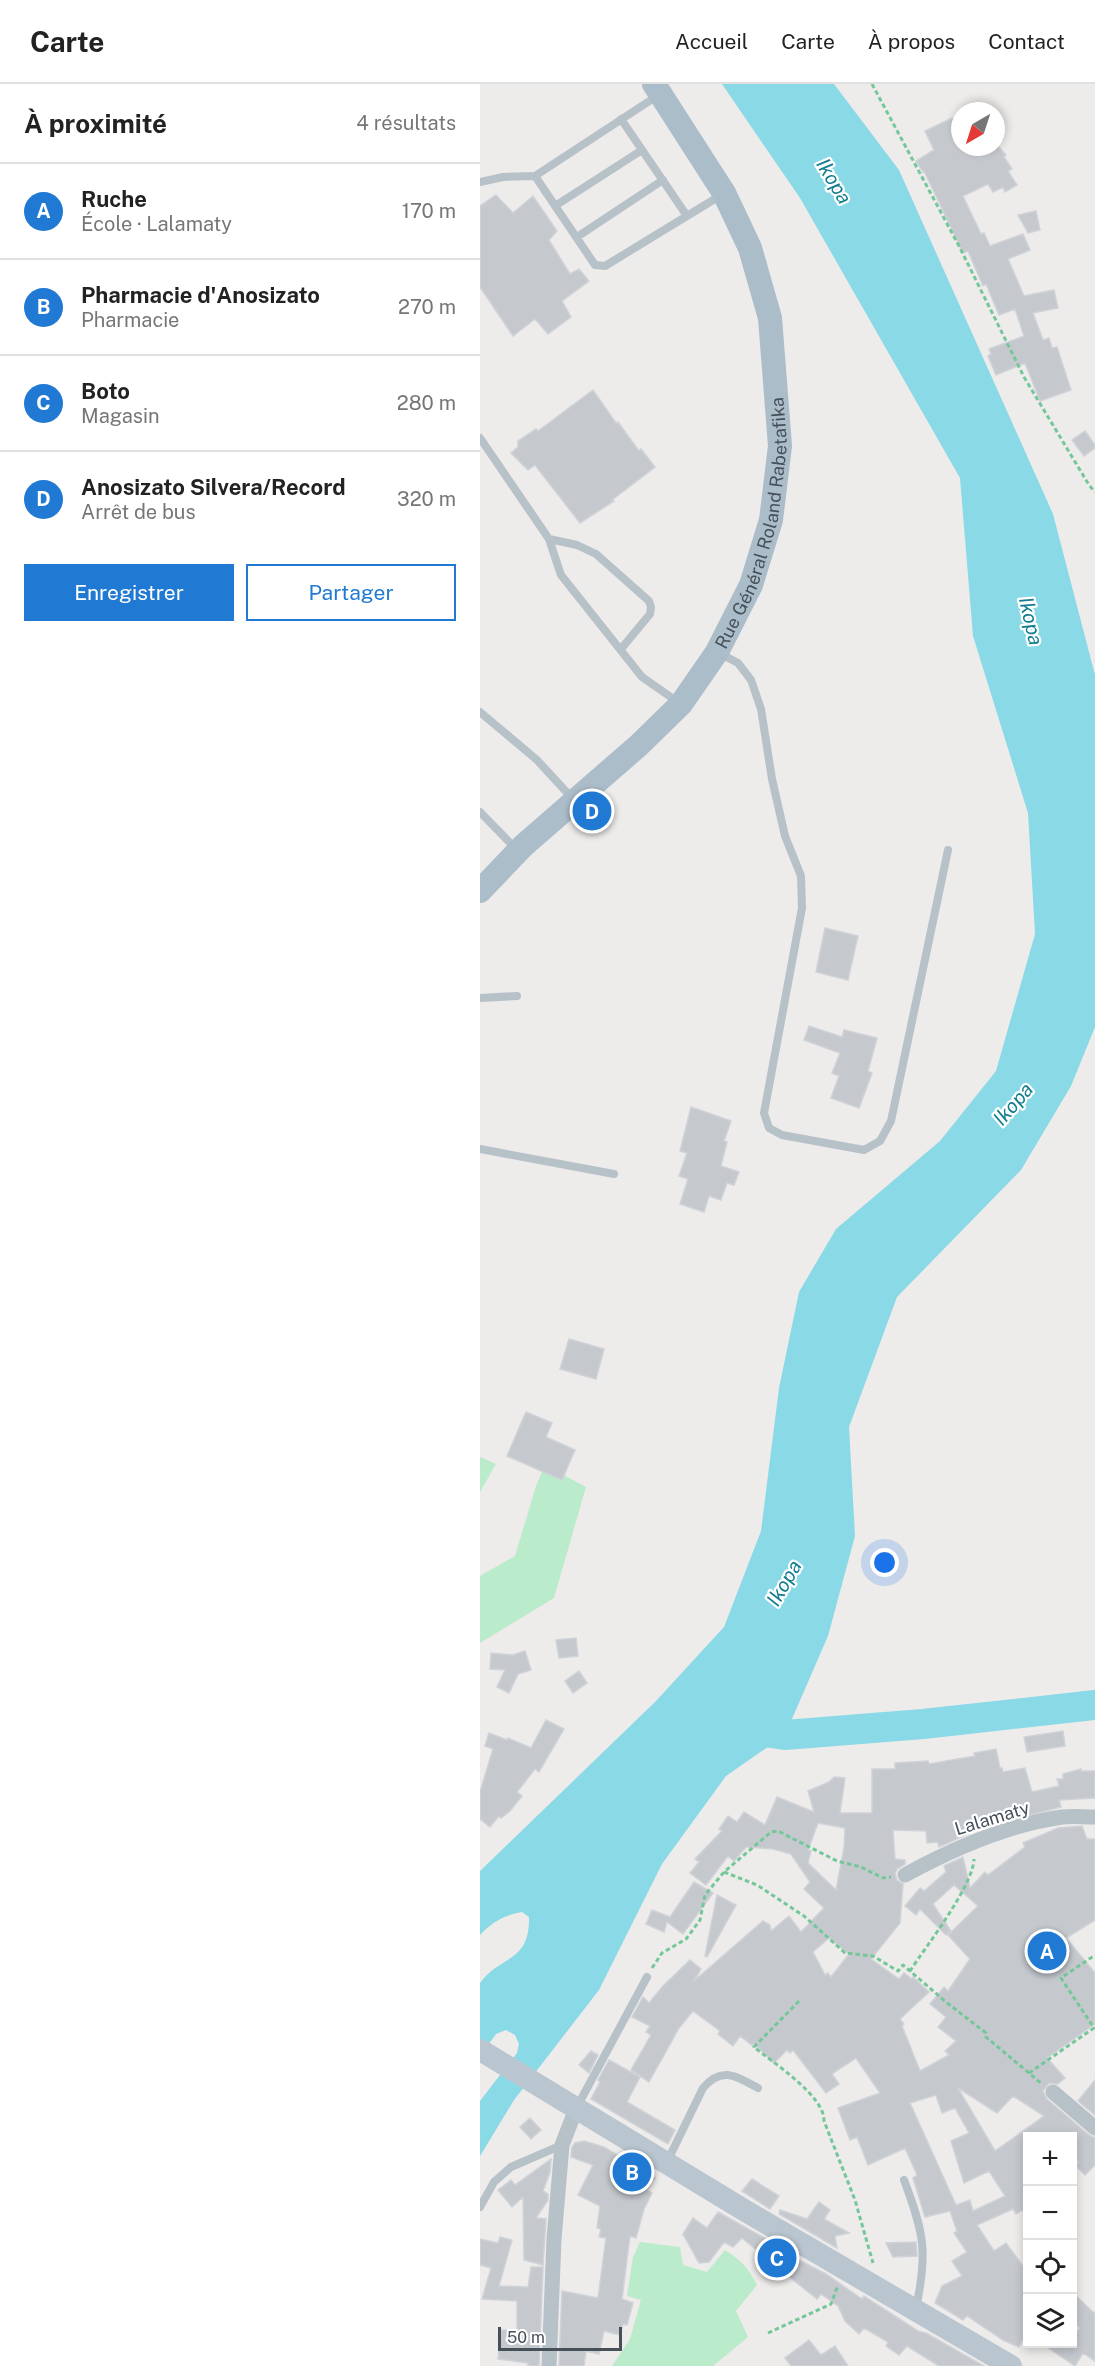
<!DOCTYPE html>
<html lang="fr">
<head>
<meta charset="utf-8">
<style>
  :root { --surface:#fff; --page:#f2f2f2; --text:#222; --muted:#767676; --line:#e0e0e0; --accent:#207ad3 }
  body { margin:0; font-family:"Public Sans",sans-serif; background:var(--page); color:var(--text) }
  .controls { position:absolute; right:18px; bottom:18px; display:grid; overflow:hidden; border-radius:0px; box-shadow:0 3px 9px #0003 }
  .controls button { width:54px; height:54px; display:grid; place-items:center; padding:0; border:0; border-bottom:2px solid var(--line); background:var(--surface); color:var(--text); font:30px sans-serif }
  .compass { position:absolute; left:471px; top:18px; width:54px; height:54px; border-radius:50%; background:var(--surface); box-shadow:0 3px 9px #0003; rotate:219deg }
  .scale { position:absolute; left:18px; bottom:15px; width:124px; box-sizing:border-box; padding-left:6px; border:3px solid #455058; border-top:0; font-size:16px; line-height:21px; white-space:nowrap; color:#455058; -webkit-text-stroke:4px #fff; paint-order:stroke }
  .you { position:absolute; left:405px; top:1479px; width:21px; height:21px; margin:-15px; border:4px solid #fff; border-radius:50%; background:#1a73e8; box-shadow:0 0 0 9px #1a73e833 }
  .badge { display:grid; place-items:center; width:39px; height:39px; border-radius:50%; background:var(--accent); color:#fff; font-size:20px; font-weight:700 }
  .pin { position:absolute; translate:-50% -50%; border:3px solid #fff; box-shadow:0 2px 6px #0006 }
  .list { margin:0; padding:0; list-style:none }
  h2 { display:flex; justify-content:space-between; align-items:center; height:78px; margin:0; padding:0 24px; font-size:26px }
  h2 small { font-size:20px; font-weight:400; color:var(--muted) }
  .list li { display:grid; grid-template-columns:39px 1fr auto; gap:18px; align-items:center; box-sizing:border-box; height:96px; padding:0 24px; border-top:2px solid var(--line) }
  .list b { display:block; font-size:22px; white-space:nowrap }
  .list p { margin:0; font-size:20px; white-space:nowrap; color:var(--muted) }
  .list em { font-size:20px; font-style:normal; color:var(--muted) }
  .actions { display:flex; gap:12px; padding:18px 24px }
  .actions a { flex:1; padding:14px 0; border:2px solid var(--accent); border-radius:0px; text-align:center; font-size:21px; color:var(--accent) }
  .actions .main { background:var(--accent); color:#fff }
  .icon { flex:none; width:33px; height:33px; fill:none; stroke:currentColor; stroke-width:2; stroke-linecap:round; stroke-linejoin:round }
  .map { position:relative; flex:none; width:615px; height:2282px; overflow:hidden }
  header { display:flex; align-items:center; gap:36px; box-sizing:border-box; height:84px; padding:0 30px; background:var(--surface); border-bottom:2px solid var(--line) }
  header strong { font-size:28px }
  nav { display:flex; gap:33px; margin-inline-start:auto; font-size:21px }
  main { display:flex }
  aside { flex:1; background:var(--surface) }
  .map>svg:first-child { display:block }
</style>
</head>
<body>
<header>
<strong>Carte</strong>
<nav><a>Accueil</a><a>Carte</a><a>À propos</a><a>Contact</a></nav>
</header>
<main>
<aside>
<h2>À proximité<small>4 résultats</small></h2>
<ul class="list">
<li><span class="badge">A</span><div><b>Ruche</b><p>École · Lalamaty</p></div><em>170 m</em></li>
<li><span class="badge">B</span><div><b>Pharmacie d'Anosizato</b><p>Pharmacie</p></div><em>270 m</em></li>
<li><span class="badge">C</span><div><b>Boto</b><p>Magasin</p></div><em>280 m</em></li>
<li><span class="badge">D</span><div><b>Anosizato Silvera/Record</b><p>Arrêt de bus</p></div><em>320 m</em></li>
</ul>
<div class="actions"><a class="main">Enregistrer</a><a>Partager</a></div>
</aside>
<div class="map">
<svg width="615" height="2282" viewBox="0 0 615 2282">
  <rect width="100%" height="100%" fill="#eeebeb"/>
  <path fill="#baebca" d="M0 1373 16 1380 0 1408Z
    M65 1381 106 1403 74 1514 0 1559V1492L35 1472 56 1402Z
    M160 2158 200 2163 203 2181 227 2188 245 2166C261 2176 269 2185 277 2201L256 2227 268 2253 233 2282H132L150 2255 161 2216 147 2212 153 2173Z"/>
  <path fill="#89d9e7" d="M242 0H354L419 86 573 430 615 591V943L591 1002 541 1086 417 1213 369 1343 375 1452 348 1552 305 1651 246 1692 182 1780 119 1906 34 2016 0 2072V2017L37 1969 39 1960 35 1951 26 1946 16 1950 0 1972V1899C20 1871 50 1879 49 1833L42 1828C24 1831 12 1838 0 1851V1787L176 1617 244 1543 281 1447 299 1304 319 1208 356 1145 460 1057 516 987 555 850 548 729 493 552 480 394 320 114Z"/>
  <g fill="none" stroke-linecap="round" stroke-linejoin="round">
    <path stroke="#89d9e7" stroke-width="30" d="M264 1645 305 1651 443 1640 615 1621"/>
  </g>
  <path fill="#c5c9ce" stroke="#cfd2d7" stroke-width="1.5" fill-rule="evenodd" d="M480 33V63H519L526 71 524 73 532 85 528 87 537 101 525 108 523 103 513 108 508 100 483 112 501 150 504 149 510 162 543 150 550 166 528 175 544 212 574 206 578 224 553 229 563 256 569 254 572 264 577 263 591 306 560 317 545 279 516 291 508 272 511 270 509 265 544 252 535 225 519 231 506 200 503 202 488 167 483 169 444 87 443 88 436 77 454 66 445 47 472 34 474 37Z
    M16 111 33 129 53 112 77 147 69 156 90 190 99 185 109 197 82 217 91 233 68 250 55 235 33 252 0 203V122Z
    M556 127 560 146 548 149 538 131Z
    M113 306 136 339 138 338 159 367 161 365 175 383 132 416 134 417 100 439 55 381 48 386 31 369 38 363V357L56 345 58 347Z
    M605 347 615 361V364L604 372 592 356Z
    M345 844 378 852 368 896 336 888Z
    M329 942 362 953 364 946 397 954 388 987 392 989 379 1024 351 1014 359 992 352 989 360 969 324 956Z
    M211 1023 251 1037 244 1057 247 1058 241 1082 259 1088 254 1101 247 1099 241 1116 229 1112 224 1128 200 1120 208 1095 199 1092 207 1069 200 1067Z
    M89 1255 124 1265 116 1295 80 1285Z
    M46 1328 72 1339 66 1353 95 1366 82 1396 27 1372Z
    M96 1554 98 1572 79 1574 76 1556Z
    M45 1567 51 1586 38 1590 29 1609 17 1603 25 1586 10 1585 11 1569 33 1571Z
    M99 1587 107 1599 93 1609 85 1597Z
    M66 1636 84 1645 59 1688 55 1685 37 1708 42 1712 30 1727 21 1734 19 1732 10 1743 0 1735V1708L13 1665 5 1662 9 1649 27 1656 28 1654 51 1664Z
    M583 1647 585 1662 547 1668 544 1653Z
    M516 1665 520 1684H522L523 1688 545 1684 552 1708 579 1702 577 1695H583V1690L601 1685V1687H615V1714L579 1716 581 1723 506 1742 459 1763 458 1758 447 1759 446 1747 413 1746 415 1775 425 1776V1780L417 1785 415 1790 417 1796 423 1800 420 1839 391 1875 419 1895 424 1889 432 1895 433 1893 449 1908 420 1935 424 1940 422 1942 440 1987 469 1971 465 1967 476 1957 458 1943 466 1933 450 1920 464 1903 468 1907 490 1875 468 1851 498 1822 474 1801 453 1820 471 1847 466 1851 440 1825 436 1831 425 1822 440 1804 444 1807 466 1788 464 1782 483 1773 490 1804 505 1788 508 1791 545 1763 543 1759 578 1744 602 1742 607 1755H615V1836L586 1854 615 1889V1940L567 1974 585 1994 578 2000 569 1999 563 2007 567 2015 609 2051 615 2054V2081L605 2091 596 2082 599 2078 592 2072V2052H548V2082L543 2087 548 2094V2123L536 2130 533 2125 497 2141 514 2167 526 2159 548 2189V2245L539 2263 523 2256 487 2232 483 2236 455 2219 462 2202 482 2192 472 2177 487 2168 474 2149 477 2147 470 2127 445 2133 433 2094 437 2091 425 2064 388 2081 377 2053 370 2056 358 2024 400 2009 376 1974 352 1990 359 2000 346 2009 313 1966 310 1969 307 1966 294 1979 274 1960 273 1962 260 1952 253 1962 238 1950 240 1947 213 1927 199 1944 169 1998 151 1986 171 1951 166 1948 170 1942 152 1933 163 1913 169 1919 183 1902 210 1876 221 1885 214 1897 283 1837 290 1841 291 1847 309 1832 321 1848 344 1824 324 1805 330 1798 311 1770 293 1765 266 1763 254 1777 248 1772 226 1801 210 1789 219 1778 215 1775 242 1747 239 1745 248 1732 257 1738 264 1728 285 1741 297 1713 334 1728 328 1707 349 1698 354 1693 365 1694 360 1729H392V1685H415V1679L448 1677 449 1680 495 1672 494 1669ZM338 1739 365 1744 364 1764 356 1806 328 1779 331 1767 328 1766ZM349 1854 369 1870 351 1893 348 1889 345 1891 333 1868ZM478 2004 517 2029 533 2012 564 2032 515 2067ZM456 2011 462 2029 475 2024 489 2049 471 2057 484 2099 509 2087 525 2112 493 2127 490 2116 476 2121 430 2019Z
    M214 1798 233 1809 203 1850 187 1838 184 1848 166 1840 172 1826 190 1833Z
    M237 1811 256 1821 227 1873 225 1872Z
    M111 1967 118 1971 109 1989 99 1981Z
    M129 1976 160 1993 147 2018 195 2046 188 2060 111 2015 120 1998 118 1996Z
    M615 1996V2031L598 2017Z
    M50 2034 61 2046 51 2055 40 2043Z
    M104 2057 124 2063 175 2094 167 2106 172 2109 164 2125 156 2154 150 2152 142 2215 153 2219 147 2241 143 2240 140 2251 124 2247 119 2270 106 2267 104 2282H79L82 2207 118 2214 126 2154 119 2153 121 2145 117 2144 120 2122 98 2111 113 2081 91 2073 92 2063 95 2059Z
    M71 2075 70 2088 63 2107 68 2110V2116L56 2134 66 2135 63 2181 44 2176 43 2113 32 2123 18 2106 31 2096 35 2101Z
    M272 2095 299 2112 290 2125 262 2107Z
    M339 2118 350 2126 344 2135 369 2149 355 2152 357 2164 299 2130 300 2126 327 2135Z
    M238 2128 288 2156 279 2168 262 2154 253 2163 244 2158 229 2178 219 2179 203 2150 213 2134 227 2144Z
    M20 2153 32 2156 19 2202 48 2203 51 2183H63L59 2282H48V2279L18 2275 21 2246H37V2217L2 2215 11 2184 0 2181V2155L18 2159Z
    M436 2158 437 2172 413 2173 406 2159Z
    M302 2170 323 2178 346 2190 382 2215 384 2212 438 2247 446 2249 504 2282H459L427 2262 419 2271 406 2262 408 2258 384 2244 379 2250 365 2237 358 2222 341 2210 337 2215 297 2183Z
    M592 2208 614 2229 615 2228V2277L603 2269 595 2282 561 2259H592V2253L600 2244 592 2236Z
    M329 2256 341 2271 355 2262 368 2282H311L305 2274Z"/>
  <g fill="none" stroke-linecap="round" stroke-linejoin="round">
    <path stroke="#74c799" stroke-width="3" stroke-dasharray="4.5 3" stroke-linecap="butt" d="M392 0 479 162 544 293 609 401 615 408
      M244 1788 277 1801 324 1832 365 1869 393 1872 418 1887 423 1881 466 1918 506 1949V1953L562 2000
      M172 1884 182 1869 206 1855 220 1836 225 1811 244 1788 291 1748 298 1747 357 1777 381 1783 403 1794 411 1793
      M430 1887C447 1861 493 1802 494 1775
      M319 1917 274 1963C292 1978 345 2012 344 2037L375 2116 393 2179
      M549 1989 614 1944 581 1894 615 1871
      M288 2249 351 2220 358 2201"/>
    <path stroke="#b7c1c8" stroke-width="8" d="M177 12 55 92 115 181 125 182 243 110
      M141 35 207 132
      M0 98 23 93 55 92
      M75 122 162 66
      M97 153 183 96
      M0 354 69 455 81 491 162 593 198 618
      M69 455 97 461 116 470 169 517 171 523 170 530 141 565
      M241 570 258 579 271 596 281 625 292 695 305 752 321 792 322 824 284 1029 289 1044 302 1051 384 1066 400 1057 411 1037 468 766
      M0 628 57 676 92 714
      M0 728 37 766
      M0 914 37 912
      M0 1065 134 1090
      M98 2021 167 1893
      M187 2078 223 2004C242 1982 256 1992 278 2004
      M424 2096C444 2149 448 2168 436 2224
      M0 2123 14 2098 31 2083 82 2061"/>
    <path stroke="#b7c1c8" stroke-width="15" d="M425 1791C474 1764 527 1741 582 1733 593 1732 604 1733 615 1733
      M573 2008 615 2044
      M69 2282 74 2155 82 2061 96 2025"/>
    <path stroke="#b9c5cf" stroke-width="22" d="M0 1966 264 2126 531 2282"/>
    <path stroke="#acbdca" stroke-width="24" id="s1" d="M0 807 43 762 159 661 201 620 237 568 271 501 291 436 300 362 290 234 270 164 244 109 174 0"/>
  </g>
  <g text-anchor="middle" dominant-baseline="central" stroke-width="4.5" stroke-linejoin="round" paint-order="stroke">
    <g font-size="18" fill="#455058" stroke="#fff">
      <text stroke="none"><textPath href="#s1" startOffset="474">Rue Général Roland Rabetafika</textPath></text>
      <text transform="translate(512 1734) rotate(-17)">Lalamaty</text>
    </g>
    <g font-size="20" font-style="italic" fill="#127d8f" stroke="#fff">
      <text transform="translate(354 97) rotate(59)">Ikopa</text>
      <text transform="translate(551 537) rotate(77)">Ikopa</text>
      <text transform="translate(533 1020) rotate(-49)">Ikopa</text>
      <text transform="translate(304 1499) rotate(-60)">Ikopa</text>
    </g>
  </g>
</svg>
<div class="controls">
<button>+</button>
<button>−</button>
<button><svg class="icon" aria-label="locate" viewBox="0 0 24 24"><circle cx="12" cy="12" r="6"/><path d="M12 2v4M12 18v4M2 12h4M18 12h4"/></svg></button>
<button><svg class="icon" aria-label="layers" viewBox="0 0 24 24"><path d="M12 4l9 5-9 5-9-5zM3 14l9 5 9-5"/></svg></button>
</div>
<svg class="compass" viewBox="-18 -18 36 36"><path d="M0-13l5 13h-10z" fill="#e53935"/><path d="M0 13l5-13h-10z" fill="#767676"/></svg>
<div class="scale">50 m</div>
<div class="you"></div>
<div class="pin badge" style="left:567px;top:1867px">A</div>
<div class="pin badge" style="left:152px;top:2088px">B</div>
<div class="pin badge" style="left:297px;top:2174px">C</div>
<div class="pin badge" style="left:112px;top:727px">D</div>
</div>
</main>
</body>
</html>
